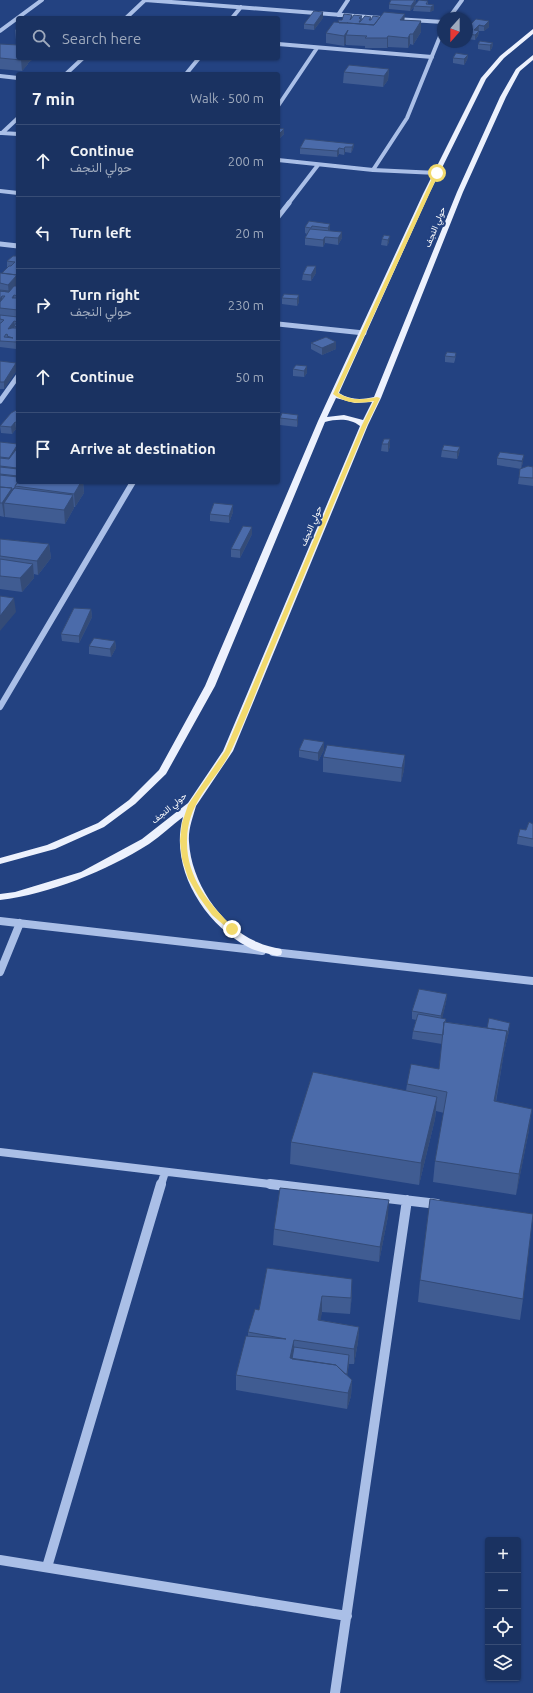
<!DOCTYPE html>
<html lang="en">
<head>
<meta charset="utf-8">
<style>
  :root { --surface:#1a3261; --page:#233a67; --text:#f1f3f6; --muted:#9faabd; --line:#384d76 }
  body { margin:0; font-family:Ubuntu,Vazirmatn,sans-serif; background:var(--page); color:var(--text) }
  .controls { position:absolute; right:12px; bottom:12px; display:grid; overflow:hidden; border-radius:4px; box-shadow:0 1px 3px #0004 }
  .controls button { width:36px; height:36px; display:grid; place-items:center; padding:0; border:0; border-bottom:1px solid var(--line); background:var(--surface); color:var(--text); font:20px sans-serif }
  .compass { position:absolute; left:437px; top:12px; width:36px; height:36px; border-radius:50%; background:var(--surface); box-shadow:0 1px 3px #0004; rotate:201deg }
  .stop { position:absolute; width:12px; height:12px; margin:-9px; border:3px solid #f2da6d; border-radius:50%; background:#fff }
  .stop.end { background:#f2da6d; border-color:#fff; box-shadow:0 1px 4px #0008 }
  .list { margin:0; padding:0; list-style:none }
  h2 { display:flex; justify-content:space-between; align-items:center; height:52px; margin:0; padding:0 16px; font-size:17px }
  h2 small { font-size:13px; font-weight:400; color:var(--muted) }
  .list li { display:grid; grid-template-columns:26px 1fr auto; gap:12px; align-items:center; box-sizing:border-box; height:72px; padding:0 16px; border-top:1px solid var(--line) }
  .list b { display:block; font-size:15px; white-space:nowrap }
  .list p { margin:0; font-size:13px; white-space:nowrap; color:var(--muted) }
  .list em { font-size:13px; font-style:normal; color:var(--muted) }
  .icon { flex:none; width:22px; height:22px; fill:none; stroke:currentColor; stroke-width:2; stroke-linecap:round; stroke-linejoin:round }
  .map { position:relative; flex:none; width:533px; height:1693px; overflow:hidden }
  .search { position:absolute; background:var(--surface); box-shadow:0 1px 3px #0004; left:16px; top:16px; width:264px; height:44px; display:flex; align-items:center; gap:10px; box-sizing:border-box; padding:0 14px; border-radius:4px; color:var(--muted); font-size:15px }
  .panel { position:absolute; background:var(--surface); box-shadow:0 1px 3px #0004; left:16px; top:72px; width:264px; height:412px; border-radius:4px }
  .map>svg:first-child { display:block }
</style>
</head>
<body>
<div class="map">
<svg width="533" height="1693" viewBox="0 0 533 1693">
  <rect width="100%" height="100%" fill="#234281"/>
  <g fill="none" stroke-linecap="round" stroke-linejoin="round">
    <path stroke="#aabfe7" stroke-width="4" d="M145 0 381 18
      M338 15 348 0
      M126 18 145 0
      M232 18 241 7
      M449 18 462 0
      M395 19 443 22
      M0 31 42 0
      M278 44 432 57
      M66 74 83 58
      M186 74 199 58
      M0 76 18 78
      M278 106 317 48
      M0 133H2L18 118
      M2 133 18 134
      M278 160 373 170 437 173
      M373 170 407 118 443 29
      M0 191 18 193
      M288 204 318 165"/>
    <path stroke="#aabfe7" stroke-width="5" d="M278 217 289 203
      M0 244 18 246
      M278 324 364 333
      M0 401 18 376"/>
    <path stroke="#aabfe7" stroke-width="6" d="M0 707 133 482"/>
    <path stroke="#aabfe7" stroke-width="8" d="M0 921 262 951
      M273 952 533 981
      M0 972 20 923
      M0 1152 278 1185
      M161 1185 165 1172"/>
    <path stroke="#aabfe7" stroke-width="10" d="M270 1184 437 1204
      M0 1560 347 1616
      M47 1567 161 1184
      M335 1693 407 1200"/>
    <path fill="#ecf1fd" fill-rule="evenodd" d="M533 29V34L504 58 486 79 429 194 339 393C350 400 361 400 374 397L457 192 500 97 516 69 533 55V60L520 71 506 97 463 192 381 398 368 425 233 751 196 806C193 817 188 829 189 842 191 881 220 926 257 942 265 946 273 947 281 949L282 952 281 955 277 956C267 953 257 952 248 947 203 923 169 867 183 817 172 825 161 836 149 844 106 871 50 894 0 900V894L15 892 81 872 142 839 188 803 223 751 360 426C350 418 337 419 325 422L215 686 166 774 135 804 104 827 55 849 0 864V858L47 845 98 823 129 800 159 770 205 686 318 421 423 194 481 78 500 56ZM336 398 355 403 372 402 363 420 344 415 327 417Z"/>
  </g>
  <path fill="#405c92" d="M416 0 415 4 428 1V4L434 10 430 12 413 11 414 7 410 11 389 9V4Z
    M352 15V17L362 16V20L371 17V20H404L421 21V32L413 45 410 44 408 48 388 47 387 48H365V46L346 45V43L344 46 326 43V33L342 20Z
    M323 18 314 30 304 29V24Z
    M470 25 489 27 484 31H479L478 36 475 40 467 39V28Z
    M18 28V41L16 40 15 30Z
    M493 43 492 48 490 51 478 49V44Z
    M0 44 18 58H34L28 63V64L22 71 0 69Z
    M468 55 467 60 464 65 453 63V58Z
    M389 69 388 80 383 87 343 83 344 72Z
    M278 128 284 129V134L280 138H278Z
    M354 144 353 149 351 153 345 152 344 155 339 154 337 157 300 154V148Z
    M330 224 329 231 342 238 338 245 325 243 323 247 305 245V238L307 234 305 233V227Z
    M384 235 389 242 387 246 381 245 382 239Z
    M18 256V334L17 335H18V347L16 349 0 347V273H2L7 268V261Z
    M316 273 311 281 302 280 303 274Z
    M299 295V302L297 306 282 304V298Z
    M311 343 336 349 322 355 311 349Z
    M456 353 455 360 454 363 445 362V356Z
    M0 361 17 370 4 389H0Z
    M307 366V373L304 377 293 376V369Z
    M18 409V430L16 429 12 434 1 433 0 426Z
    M298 415V422L297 427 280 425V418Z
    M384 439 390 446 388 452 381 451 382 444Z
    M0 442 18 444V482H83L84 493 75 507H74V508L65 524 5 517V515L4 517 0 516Z
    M460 447 459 454 457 459 441 457 442 450Z
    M497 458 523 462 521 469 497 465Z
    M533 467V486L518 484 519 477Z
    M233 505V512L229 523 210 521V514Z
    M252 534 240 558 231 557V549Z
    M0 539 49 544 51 558 38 575 34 574V578L22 592 0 589Z
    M91 609 92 617 79 643 62 641 61 634Z
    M115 641 116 648 111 657 89 654V646Z
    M324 742V750L318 761 299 757V750Z
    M405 755 404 770 401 782 323 772V757Z
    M533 824V847L517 844 518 836Z
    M447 994 446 1002 442 1018 446 1019V1022L509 1031 504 1052 496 1102 529 1130 516 1195 433 1182 435 1161 444 1113 436 1111 435 1119 419 1185 290 1164 291 1142 406 1091 407 1084 439 1069 442 1044 412 1039 413 1031 416 1020 412 1019V1011Z
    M388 1216 379 1262 273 1245 274 1229Z
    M267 1268 352 1294 350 1314 322 1312 320 1320 359 1327 358 1342 354 1364H349L347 1376 352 1380 351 1396 347 1409 236 1390V1375L248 1336V1332L259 1310Z
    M420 1280 523 1299 520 1320 418 1302Z"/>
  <path fill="#344b77" d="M416 0 415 5 414 6V7L410 11 411 6Z
    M434 5V10L430 12 431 7Z
    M323 12V18L314 30V25Z
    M405 14 404 24 400 20Z
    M421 21V32L413 45V34Z
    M489 21V27L484 31V26Z
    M479 25 478 36 475 40V35L474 30Z
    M348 30 346 35V43L344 46V36Z
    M410 34V44L408 48V38Z
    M388 36V47L387 48V38Z
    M493 43 492 48 490 51V45Z
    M468 55 467 60 464 65V59Z
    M23 58H34L28 63V64L22 71 21 60Z
    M389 69 388 80 383 87 384 76Z
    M284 129V134L280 138V133Z
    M354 144 353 149 351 153 352 147Z
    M345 147V152L344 155V149Z
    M339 148V154L337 157V151Z
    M330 224V230L328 234V228Z
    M342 232V238L338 245V238Z
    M390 236 389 242 387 246 388 240Z
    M325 237V243L323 247V240Z
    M316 266V273L311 281V275Z
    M17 275 18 288 14 295 15 308 13 310 12 298 9 295 8 285Z
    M299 295V302L297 306V299Z
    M2 296 3 308H0V299Z
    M14 321 15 327 14 326V329H8Z
    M18 339V347L16 349V342Z
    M336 342V349L322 355V348Z
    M16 363 17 370 4 389V382Z
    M307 366V373L304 377V371Z
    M298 415V422L297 427V420Z
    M15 422 16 429 12 434 11 427Z
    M390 439V446L388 452V444Z
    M18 444V452L9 465V458Z
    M460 447 459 454 457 459V452Z
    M524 455 523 462 521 469 522 461Z
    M81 482H83L84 493 75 507 74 494Z
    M12 488 13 502 4 503 5 515 4 517 2 503Z
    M73 495 74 508 65 524 64 510Z
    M233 505V512L229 523V516Z
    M252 527V534L240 558V550Z
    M49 544 51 558 38 575 37 561Z
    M33 564 34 578 22 592 20 578Z
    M14 598 16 612 0 631V616Z
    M91 609 92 617 79 643V636Z
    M115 641 116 648 111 657 110 649Z
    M324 742V750L318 761V753Z
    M405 755 404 770 401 782 402 768Z
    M447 994 446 1002 441 1024V1016Z
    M510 1023 509 1031 504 1052 492 1123 494 1101 507 1031Z
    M437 1097 435 1119 419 1185 421 1163Z
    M532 1109 529 1130 516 1195 519 1174Z
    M389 1200 388 1216 379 1262 380 1247Z
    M352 1279V1294L350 1314 351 1298Z
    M322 1296V1312L318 1336V1320Z
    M359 1327 358 1342 354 1364V1349Z
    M294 1340V1355L292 1366 290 1358Z
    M349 1355V1363L346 1382 347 1374Z
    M352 1380 351 1396 347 1409 348 1393Z"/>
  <path fill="#4b6baa" stroke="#344b77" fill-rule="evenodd" d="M391 0H415L411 6 389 4Z
    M419 0 428 1 426 4 434 5 431 7 414 6Z
    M314 11 323 12 314 25 304 24Z
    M384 12 405 14 400 20 421 21 413 34H410L408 38 388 36 387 38H365L367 36 346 35 348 30 344 36 326 33 334 22 374 25Z
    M344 14 352 15 350 20 354 15 362 16 359 18 361 19 359 22H360L365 16 371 17 369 20H371L373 16 380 17 374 25 347 23 348 22 347 23H339L338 20H342Z
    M476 19 489 21 484 26 479 25 474 30 479 31 475 35 467 34V28Z
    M480 41 493 43 490 45 478 44Z
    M0 44 18 45V52H16H18V58H23L21 60 0 58Z
    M456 53 468 55 464 59 453 58Z
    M349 65 389 69 384 76 344 72Z
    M278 128 284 129 280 133 278 132Z
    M305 139 354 144 352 147H345L344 149 339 148 337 151 300 148Z
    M309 221 330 224 328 228 312 226 311 228 305 227Z
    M310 229 342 232 338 238 325 237 323 240 305 238Z
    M384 235 390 236 388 240 382 239Z
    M13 256H18V280H17V275L2 273 9 266H11L15 262 7 261Z
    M307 266H316L311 275 303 274Z
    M0 273 17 275 8 285 0 283Z
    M14 286H18V296L14 295 12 298H18V310L0 308V302L5 296H2L0 299V291L9 292Z
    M0 290 9 291V292L0 291Z
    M284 294 299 295 297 299 282 298Z
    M0 315 18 317V322L14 321 8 329 12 328H18V334L16 336 18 335V339L16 342 0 341V323H1L4 320 0 319ZM6 334 8 335 7 336 13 338 4 337Z
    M17 322H18V327L14 326Z
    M326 337 336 342 322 348 311 343Z
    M447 352 456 353 455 357 445 356Z
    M0 361 16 363 4 382H0Z
    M296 365 307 366 304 371 293 369Z
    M18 409V413H17H18V423L15 422 11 427 0 426 11 413Z
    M282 413 298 415 297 420 280 418Z
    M384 439H390L388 444H382Z
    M0 442 18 444 9 458 0 457Z
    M444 445 460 447 457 452 442 450Z
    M18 447V467L17 468 0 466V458L9 459Z
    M500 452 524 455 522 461 497 458Z
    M528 466 533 467V478L519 477 520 469Z
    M0 467 18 469V476L0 474Z
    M0 475 18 477V482L15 486V488H14L12 491V488L0 487Z
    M18 482H81L74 494 15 486Z
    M0 487 12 488 2 503H0Z
    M14 488 73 495 64 510 4 503Z
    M214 503 233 505 229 516 210 514Z
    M243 526 252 527 240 550 231 549Z
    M0 539 49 544 37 561 0 556Z
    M0 559 33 564 20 578 0 576Z
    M0 596 14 598 0 616Z
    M74 608 91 609 79 636 61 634Z
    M94 638 115 641 110 649 89 646Z
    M304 739 324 742 318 753 299 750Z
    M327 745 405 755 402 768 323 757Z
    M529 822 533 824V839L518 836 520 829 526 830Z
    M419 989 447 994 441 1016 412 1011Z
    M418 1014 446 1019 445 1022H444L443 1035 413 1031Z
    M489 1018 510 1023 505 1044 507 1031 487 1028Z
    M444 1022 507 1031 494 1101 532 1109 519 1174 435 1161 447 1092 407 1084 411 1064 439 1069Z
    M313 1072 437 1097 421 1163 291 1142Z
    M280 1188 389 1200 380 1247 274 1229Z
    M430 1199 533 1214 523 1299 420 1280Z
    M267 1268 352 1279 351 1298 322 1296 318 1320 359 1327 354 1349 294 1340 290 1358 336 1365 352 1380 348 1393 236 1375 246 1336 286 1339 248 1332 255 1309 259 1310Z
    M294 1347 349 1355 347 1374H345L336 1365 292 1359Z"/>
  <path fill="#f2da6d" d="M435 172 439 173 338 393C352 401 362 400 377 397L380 398 367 425C336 498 306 571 276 643 261 678 248 715 232 749 216 782 188 799 187 840 186 877 209 904 234 928L235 929 232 932 212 915 199 897 188 878 182 859 180 841 182 823 188 805 225 751 362 425 374 401C359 404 346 404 333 394Z"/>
  <g text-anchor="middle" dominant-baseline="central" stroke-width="4" stroke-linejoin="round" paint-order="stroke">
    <g font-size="9" fill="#fff" stroke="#234281">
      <text transform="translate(435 227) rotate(-68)">حولي النجف</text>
      <text transform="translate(311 526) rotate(-67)">حولي النجف</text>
      <text transform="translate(169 808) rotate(-40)">حولي النجف</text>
    </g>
  </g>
</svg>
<div class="controls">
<button>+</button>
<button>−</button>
<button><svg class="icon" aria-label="locate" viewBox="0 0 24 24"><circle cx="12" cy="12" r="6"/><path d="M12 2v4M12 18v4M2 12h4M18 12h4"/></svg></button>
<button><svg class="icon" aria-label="layers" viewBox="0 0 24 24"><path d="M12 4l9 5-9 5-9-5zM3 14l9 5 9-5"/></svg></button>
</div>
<svg class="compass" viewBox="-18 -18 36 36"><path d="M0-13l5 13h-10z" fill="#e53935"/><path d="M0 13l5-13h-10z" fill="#9faabd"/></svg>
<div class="stop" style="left:437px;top:173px"></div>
<div class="stop end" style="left:232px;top:929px"></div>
<div class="search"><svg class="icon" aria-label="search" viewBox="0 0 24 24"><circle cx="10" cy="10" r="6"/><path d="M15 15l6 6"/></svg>Search here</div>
<section class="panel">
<h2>7 min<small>Walk · 500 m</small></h2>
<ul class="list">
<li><svg class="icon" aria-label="ahead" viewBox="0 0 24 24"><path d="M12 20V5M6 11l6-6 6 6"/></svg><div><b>Continue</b><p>حولي النجف</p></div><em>200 m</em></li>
<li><svg class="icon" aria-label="left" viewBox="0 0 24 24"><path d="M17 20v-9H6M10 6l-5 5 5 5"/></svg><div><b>Turn left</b></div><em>20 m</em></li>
<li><svg class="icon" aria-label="right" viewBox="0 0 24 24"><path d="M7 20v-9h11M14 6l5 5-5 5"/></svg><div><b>Turn right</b><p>حولي النجف</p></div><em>230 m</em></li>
<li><svg class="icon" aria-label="ahead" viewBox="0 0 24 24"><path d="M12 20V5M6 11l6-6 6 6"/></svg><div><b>Continue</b></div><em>50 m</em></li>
<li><svg class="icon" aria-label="arrive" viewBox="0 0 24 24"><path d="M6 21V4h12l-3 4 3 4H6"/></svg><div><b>Arrive at destination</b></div></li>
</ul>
</section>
</div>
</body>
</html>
